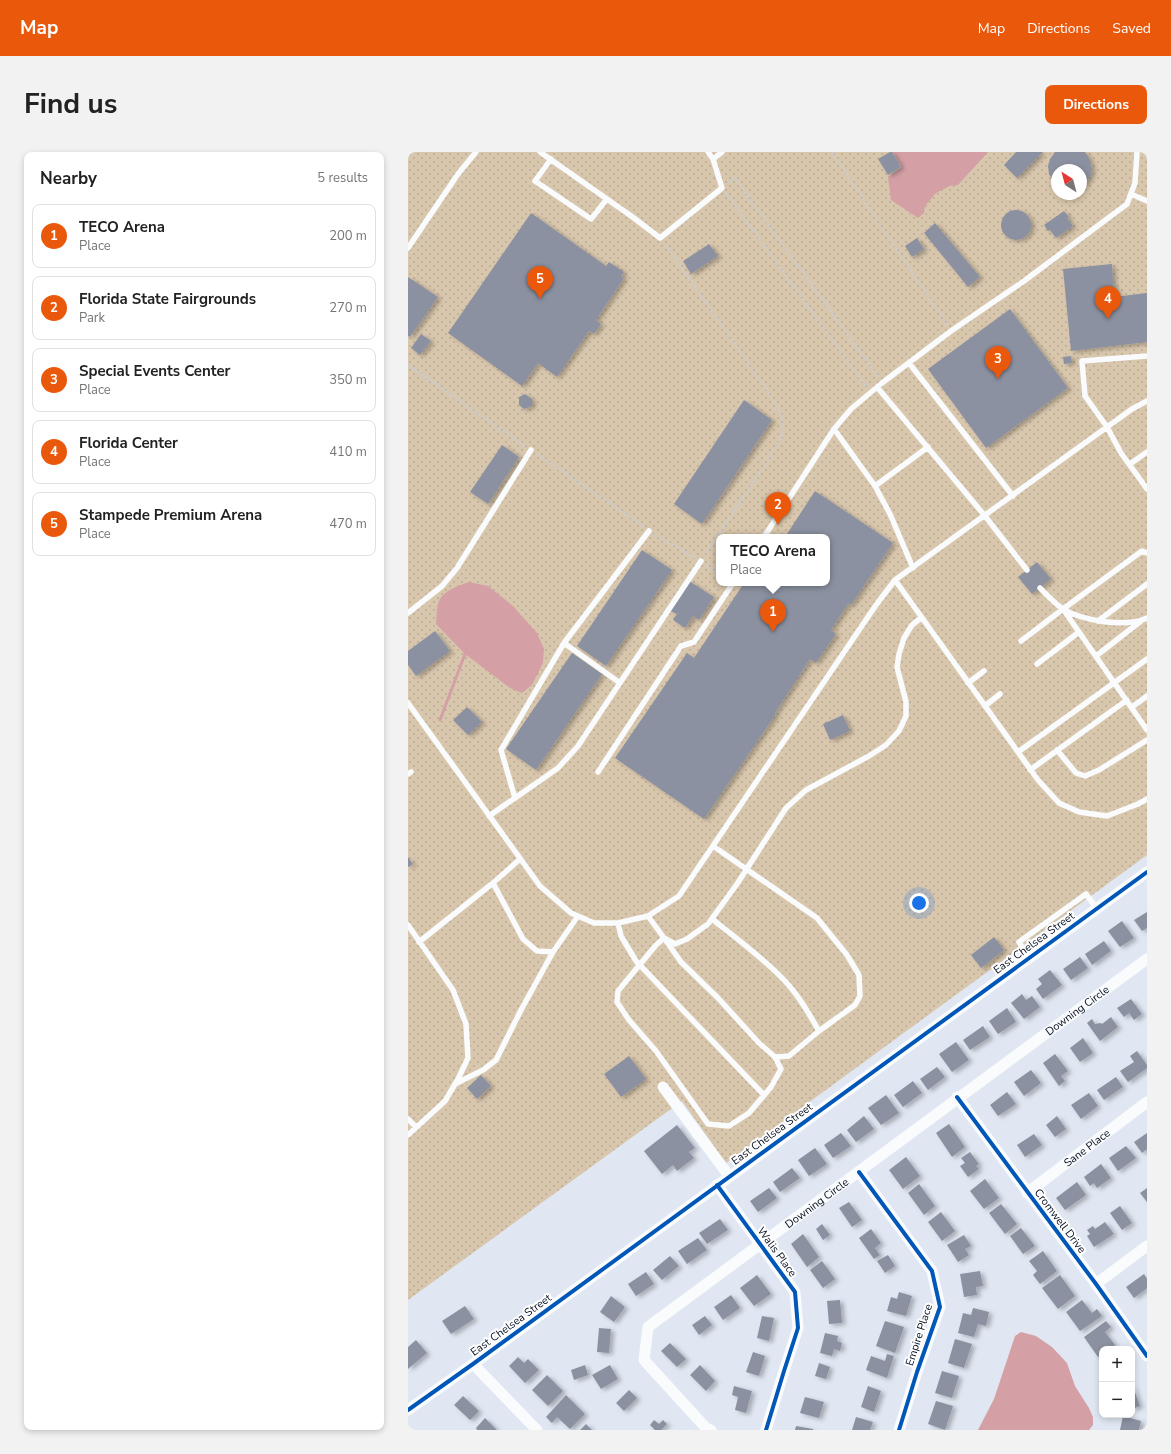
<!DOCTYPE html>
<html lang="en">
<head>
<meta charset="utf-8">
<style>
  :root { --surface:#fff; --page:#f2f2f2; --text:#222; --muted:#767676; --line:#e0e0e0; --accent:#ea580c }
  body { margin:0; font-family:"Nunito Sans",sans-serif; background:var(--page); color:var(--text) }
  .controls { position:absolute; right:12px; bottom:12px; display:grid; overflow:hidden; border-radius:8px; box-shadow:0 2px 6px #0003 }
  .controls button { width:36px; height:36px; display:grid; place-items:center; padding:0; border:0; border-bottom:1px solid var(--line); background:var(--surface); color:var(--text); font:20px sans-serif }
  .compass { position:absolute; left:643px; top:12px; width:36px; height:36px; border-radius:50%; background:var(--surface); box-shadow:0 2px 6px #0003; rotate:324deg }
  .you { position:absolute; left:511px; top:751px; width:14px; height:14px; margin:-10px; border:3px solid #fff; border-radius:50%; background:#1a73e8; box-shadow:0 0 0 6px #1a73e833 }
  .badge { display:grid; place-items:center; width:26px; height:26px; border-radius:50%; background:var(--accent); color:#fff; font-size:13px; font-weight:700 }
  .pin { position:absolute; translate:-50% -33px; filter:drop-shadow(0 1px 2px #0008) }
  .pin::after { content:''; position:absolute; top:21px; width:14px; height:12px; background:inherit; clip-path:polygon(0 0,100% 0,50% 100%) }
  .popup { position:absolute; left:308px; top:382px; width:114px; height:52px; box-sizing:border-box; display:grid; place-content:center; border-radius:8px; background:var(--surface); filter:drop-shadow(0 1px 3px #0005); font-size:13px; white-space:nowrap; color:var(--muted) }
  .popup b { font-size:15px; color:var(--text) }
  .popup::after { content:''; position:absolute; left:50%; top:100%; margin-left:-8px; border:8px solid transparent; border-top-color:var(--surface) }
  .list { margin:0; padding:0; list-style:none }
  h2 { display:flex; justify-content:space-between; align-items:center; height:52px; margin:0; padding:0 16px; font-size:17px }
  h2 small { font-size:13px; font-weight:400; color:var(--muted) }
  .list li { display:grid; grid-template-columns:26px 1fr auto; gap:12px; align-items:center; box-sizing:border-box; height:64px; margin:0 8px 8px; padding:0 8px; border:1px solid var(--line); border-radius:8px }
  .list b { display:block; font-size:15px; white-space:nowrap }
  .list p { margin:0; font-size:13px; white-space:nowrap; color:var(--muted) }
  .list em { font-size:13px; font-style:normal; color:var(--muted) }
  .map { position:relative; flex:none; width:739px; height:1278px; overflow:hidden; border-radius:8px }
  header { display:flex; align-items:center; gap:24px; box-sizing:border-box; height:56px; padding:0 20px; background:var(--accent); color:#fff }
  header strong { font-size:19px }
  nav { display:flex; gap:22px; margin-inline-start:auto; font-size:14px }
  .intro { display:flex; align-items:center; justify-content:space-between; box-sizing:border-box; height:96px; padding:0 24px }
  h1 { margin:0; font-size:28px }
  .button { padding:10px 18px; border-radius:8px; background:var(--accent); color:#fff; font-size:14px; font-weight:700 }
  main { display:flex; gap:24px; padding:0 24px }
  aside { flex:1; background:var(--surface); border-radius:8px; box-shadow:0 2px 6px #0003 }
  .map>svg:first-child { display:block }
</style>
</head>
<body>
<header>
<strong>Map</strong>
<nav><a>Map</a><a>Directions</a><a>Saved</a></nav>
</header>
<div class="intro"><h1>Find us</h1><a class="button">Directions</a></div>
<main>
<aside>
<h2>Nearby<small>5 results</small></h2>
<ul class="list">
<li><span class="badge">1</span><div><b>TECO Arena</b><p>Place</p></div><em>200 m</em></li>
<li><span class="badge">2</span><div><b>Florida State Fairgrounds</b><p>Park</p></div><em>270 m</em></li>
<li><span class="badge">3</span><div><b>Special Events Center</b><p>Place</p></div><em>350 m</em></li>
<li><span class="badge">4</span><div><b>Florida Center</b><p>Place</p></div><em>410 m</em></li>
<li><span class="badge">5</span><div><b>Stampede Premium Arena</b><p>Place</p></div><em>470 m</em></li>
</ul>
</aside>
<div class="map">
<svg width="739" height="1278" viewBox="0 0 739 1278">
  <defs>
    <pattern id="park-dots" width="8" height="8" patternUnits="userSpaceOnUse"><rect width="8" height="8" fill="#d9c7ad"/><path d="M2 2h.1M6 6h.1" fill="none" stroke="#b9aa94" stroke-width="1.8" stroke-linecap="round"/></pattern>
    <filter id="shadow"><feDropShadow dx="3.5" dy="2" stdDeviation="2" flood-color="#0004"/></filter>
  </defs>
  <rect width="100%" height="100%" fill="#e0e7f2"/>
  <path fill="url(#park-dots)" fill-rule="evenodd" d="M0 0H739V703L318 1011 274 949 0 1148ZM649 18H673V42H649ZM311 385H419V431H311Z"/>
  <path fill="#d4a0a6" d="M484 0H580L550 33 542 34 528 41 517 54 516 61 510 66 483 48 480 25 494 15Z
    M61 430 80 434 105 454 129 481 136 497 135 511 124 533 114 541 102 536 57 502 28 472C29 465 28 454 32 447 37 438 52 433 61 430Z
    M613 1180 628 1184 644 1195 659 1211 667 1234 681 1256 685 1265V1273L681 1278H570L586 1247 607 1184Z"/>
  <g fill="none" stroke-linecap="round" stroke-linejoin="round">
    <path stroke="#d4a0a6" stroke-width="3" d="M32 568 57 502"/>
  </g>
  <path fill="#8c91a1" filter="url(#shadow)" d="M482 0H484L493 15 480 23 470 7Z
    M608 0H635L609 26 596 13Z
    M647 0H677L681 6 684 17 682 25 677 31 673 34V18H649V33L647 31 641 22 640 14 642 7Z
    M593 73a15 15 0 1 1 30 0a15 15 0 1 1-30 0Z
    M656 59 661 65 659 66 665 74 648 86 642 78 640 79 636 73Z
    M123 61 198 114 201 110 216 120 213 124 216 126 188 168 193 172 186 182 181 179 149 225 130 211 114 234 40 181Z
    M527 71 572 125 560 135 516 81Z
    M509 86 516 97 504 105 497 94Z
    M301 92 310 104 283 122 275 109Z
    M704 112 706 145 739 141V190L663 199 655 117Z
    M0 125 30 145 2 185 0 184Z
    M602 157 660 236 578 296 520 217Z
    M13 182 23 189 12 203 3 196Z
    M663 204 664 211 656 212 655 205Z
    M117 242 124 247V254L116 257 111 253V245Z
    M336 248 364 268 294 372 266 352Z
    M94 293 111 305 80 352 62 340Z
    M407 339 485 391 443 453 440 452 423 478 428 482 408 511 402 507 367 561 368 562 296 667 207 606 279 501 286 506 336 431H419V385H377Z
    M234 398 264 418 198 514 169 494Z
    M629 410 643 427 624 442 610 425Z
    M281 429 306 445 291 468 285 464 277 476 265 468 269 462 262 459Z
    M27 479 42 499 8 524 0 513V499Z
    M164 501 194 522 128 618 98 597Z
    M59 555 74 570 60 583 45 568Z
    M435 563 442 579 422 588 415 572Z
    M0 705 5 712 0 715Z
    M739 760V776L734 779 726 768Z
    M714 769 726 786 712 795 700 779Z
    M586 785 596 798 573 816 563 803Z
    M696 789 703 799 684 813 677 802Z
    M672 805 680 816 663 828 655 817Z
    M642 818 654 833 635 847 628 837 634 832 630 827Z
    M614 842 618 848 624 844 632 855 616 867 603 851Z
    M723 847 734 862 726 868 721 861 716 865 709 856Z
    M599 856 608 870 590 882 581 869Z
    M703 865 710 875 692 889 679 871 684 867 687 872 693 871 694 872Z
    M575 874 582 885 562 898 555 888Z
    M675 886 685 901 672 910 662 896Z
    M548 890 561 908 544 920 531 902Z
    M729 899 739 913V916L720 930 712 919 726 910 722 904Z
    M647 902 660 919 653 924 657 929 651 934 635 911Z
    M221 904 238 927 213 945 196 922Z
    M529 915 537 925 520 938 512 927Z
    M623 918 633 931 616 944 606 930Z
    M73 923 83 934 69 947 59 936Z
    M708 925 715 935 696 948 689 938Z
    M505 929 514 941 495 955 486 943Z
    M599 940 608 952 590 964 582 953Z
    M681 941 690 954 673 967 663 953Z
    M478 943 491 961 473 973 460 956Z
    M456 964 466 977 448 990 439 978Z
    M649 964 658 977 647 985 638 973Z
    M541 972 557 995 544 1005 528 981Z
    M269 973 287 996 281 1000 286 1006 269 1019 265 1013 254 1022 236 999Z
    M433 981 443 994 425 1006 416 993Z
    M739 981V997L734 1001 726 990Z
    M626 982 634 993 617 1005 609 993Z
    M718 994 728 1006 710 1019 701 1006Z
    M407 996 419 1012 401 1024 390 1008Z
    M562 1000 571 1012 568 1014 571 1017 560 1025 552 1014 557 1011 553 1006Z
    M498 1005 512 1024 495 1037 481 1018Z
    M693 1012 703 1026 689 1036 686 1031 682 1034 676 1025Z
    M384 1016 392 1026 372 1040 365 1030Z
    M577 1027 591 1046 576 1057 562 1039Z
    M669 1030 678 1043 657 1058 648 1046Z
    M511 1032 527 1054 516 1063 500 1041Z
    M361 1036 369 1046 350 1060 342 1049Z
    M739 1036V1050L732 1041Z
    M441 1050 454 1068 444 1075 431 1056Z
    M593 1052 609 1072 597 1082 581 1061Z
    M712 1054 724 1071 714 1078 702 1061Z
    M533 1060 547 1079 534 1089 520 1070Z
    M312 1067 320 1078 299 1092 291 1081Z
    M697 1070 706 1082 686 1095 679 1084 682 1082 679 1078 685 1074 687 1077Z
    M414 1072 422 1083 415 1088 408 1077Z
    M613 1076 627 1094 615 1102 602 1084Z
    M463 1077 473 1091 467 1096 472 1103 466 1107 451 1086Z
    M395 1082 411 1105 399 1115 383 1092Z
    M556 1083 563 1094 557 1097 561 1103 550 1110 539 1093Z
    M290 1086 299 1098 279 1112 270 1099Z
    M635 1099 649 1119 632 1132 625 1123 629 1119 621 1109Z
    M480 1103 487 1114 477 1121 469 1109Z
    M262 1104 271 1114 254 1128 245 1118Z
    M414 1109 427 1127 415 1136 402 1118Z
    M572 1119 575 1134 568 1135 569 1143 556 1145 552 1122Z
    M238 1120 246 1132 228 1144 220 1132Z
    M736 1122 739 1127V1136L726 1146 718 1135Z
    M349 1123 363 1142 346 1154 332 1136Z
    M652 1123 667 1144 650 1157 634 1136Z
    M491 1140 504 1144 498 1164 479 1159 483 1145 489 1147Z
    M323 1143 332 1156 315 1168 306 1155Z
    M203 1144 217 1155 206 1170 192 1160Z
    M432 1148 434 1171 421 1172 419 1149Z
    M674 1148 684 1161 689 1157 694 1164 672 1179 658 1160Z
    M57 1154 66 1167 43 1182 34 1169Z
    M565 1156 581 1160 578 1174 570 1172 566 1185 550 1181 555 1161 563 1163Z
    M297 1164 304 1173 291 1183 284 1173Z
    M354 1164 366 1166 361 1189 349 1186Z
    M477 1169 496 1175 487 1201 468 1194Z
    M698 1169 703 1175 697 1180 707 1193 701 1197H694V1202L690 1205 676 1185Z
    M191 1176 203 1177 201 1201 189 1200Z
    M417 1181 430 1184 429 1189 434 1191 432 1199 426 1197 424 1204 412 1201Z
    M547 1187 564 1192 556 1216 540 1211Z
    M8 1188 19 1201 0 1217V1195Z
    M262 1191 278 1207 269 1215 253 1199Z
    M345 1200 357 1204 351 1224 338 1220Z
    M479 1202 486 1204 479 1226 458 1218 463 1204 477 1209Z
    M110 1205 116 1211 120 1207 131 1218 117 1231 101 1214Z
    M411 1211 422 1215 418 1227 407 1224Z
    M177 1213 180 1223 166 1228 163 1218Z
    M202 1213 210 1227 193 1237 184 1223Z
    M292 1213 307 1229 298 1239 282 1223Z
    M534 1219 551 1224 544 1246 527 1241Z
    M139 1223 155 1239 140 1254 124 1238Z
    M724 1232 732 1254 724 1257Z
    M326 1234 344 1239 338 1261 327 1258 330 1245 324 1243Z
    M460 1234 473 1239 466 1260 453 1255Z
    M221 1238 229 1246 216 1259 208 1251Z
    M158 1243 177 1262 162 1277 149 1265 144 1271 138 1265Z
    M55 1244 71 1259 62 1268 46 1253Z
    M397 1245 416 1250 411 1266 392 1261Z
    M528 1249 545 1254 537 1278 520 1272Z
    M715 1264 733 1269 731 1278H712Z
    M448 1265 465 1270 462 1278H444Z
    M77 1266 89 1278H69L68 1276Z
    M246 1268 251 1272 255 1268 259 1272 253 1278H247L242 1273Z
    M178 1272 184 1278H172Z
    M388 1274 405 1277V1278H387Z"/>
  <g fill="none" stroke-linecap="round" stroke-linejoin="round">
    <path stroke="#cacdd0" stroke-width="2" stroke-dasharray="3 2" stroke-linecap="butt" d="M424 0 539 173
      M320 31 327 26 470 225
      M318 41 459 236
      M257 92 363 244 375 267 374 285 364 302 297 403
      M0 213 117 294
      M129 302 236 375
      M246 382 288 406
      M298 412 311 423"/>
    <path stroke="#fafbfd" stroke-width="5.5" d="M132 0 226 66 252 86 314 36 305 7 314 0
      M300 0 305 7
      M143 7 127 29 183 67 199 47
      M723 42 739 49
      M0 96 50 22 68 0
      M739 204 674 209 677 244 699 275 713 301 739 337
      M501 211 605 344
      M469 235 577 364 619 418
      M426 277 467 334 482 362 505 416
      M722 312 739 300
      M467 334 520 295
      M356 385 426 277 443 257 474 231 543 179 616 129 719 52 727 31 729 0
      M487 428 630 628 651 651 671 660 699 664 730 652 739 647
      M632 436C639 443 647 452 655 457 675 469 718 476 739 466
      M655 457 739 578
      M0 461 34 434 49 416 123 298
      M690 469 739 432
      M613 489 655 457 734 399 739 401
      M156 491 241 379
      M688 504 733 469
      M629 512 671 480
      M560 531 576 519
      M0 551 132 734 163 761 186 771H210L240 764 271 744 468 453 487 428 724 257 739 249
      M577 554 592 542
      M724 555 739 544
      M649 598 668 621 677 624 691 618 739 588
      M610 600 739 507
      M622 618 719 548
      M190 620 273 494 286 490 325 431
      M0 622 3 620
      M107 646 93 598 156 491 212 531
      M81 664 150 616 170 594 293 409
      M305 694 409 766 439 803 451 823 452 844 447 853 411 879 381 904 367 905 351 891 310 846 273 810 256 786 248 793 210 839 209 850 221 868 248 899 300 972 321 974 341 961 363 935 373 917 367 905
      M112 707 85 731 115 787 129 799 145 800 170 764
      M240 764 256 786 267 792 279 787 300 772 329 732 378 656 398 638 461 604 478 593 491 579 498 564V550L489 515 491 502 496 486 504 473 513 466
      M304 767C327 785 351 803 372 824 388 839 400 860 411 879
      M210 771 213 784 228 809 356 943
      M0 773 45 838 58 872 60 906 50 927 37 949 0 983
      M11 790 85 731
      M621 806 611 790 678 742 689 757
      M49 931 75 918 88 908 113 858 145 800
      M0 967 8 975"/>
    <g stroke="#fafbfd" stroke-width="11">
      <path d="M255 935 321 1024"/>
      <path d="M549 945 688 1132 739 1204"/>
      <path d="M451 1020 524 1119 532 1155 509 1220 491 1278"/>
      <path d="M309 1033 387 1140 390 1176 376 1219 358 1278"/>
      <path id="s1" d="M619 1041 739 950"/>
      <path d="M688 1132 739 1094"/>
      <path d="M65 1212 129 1278"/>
      <path d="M0 1258 65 1212 739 720"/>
      <path id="s2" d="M303 1278 298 1276 236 1208 240 1175C407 1053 572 929 739 807"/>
    </g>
    <g stroke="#fff" stroke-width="6">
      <path id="cycleway" d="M549 945 688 1132 739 1204
        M451 1020 524 1119 532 1155 509 1220 491 1278
        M309 1033 387 1140 390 1176 376 1219 358 1278
        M0 1258 65 1212 739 720"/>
    </g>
    <use href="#cycleway" stroke="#0057b8" stroke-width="4"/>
  </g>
  <g text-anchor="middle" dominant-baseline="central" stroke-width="4" stroke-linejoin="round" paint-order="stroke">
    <g font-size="11" fill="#040e1e" stroke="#fff">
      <text transform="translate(626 791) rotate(-36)">East Chelsea Street</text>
      <text stroke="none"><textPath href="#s2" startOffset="664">Downing Circle</textPath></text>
      <text transform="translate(364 982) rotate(-36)">East Chelsea Street</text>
      <text stroke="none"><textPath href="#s1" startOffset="75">Sane Place</textPath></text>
      <text stroke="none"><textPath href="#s2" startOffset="340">Downing Circle</textPath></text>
      <text transform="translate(652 1069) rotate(53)">Cromwell Drive</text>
      <text transform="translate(369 1100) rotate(54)">Walis Place</text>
      <text transform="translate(103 1173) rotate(-36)">East Chelsea Street</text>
      <text transform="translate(511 1183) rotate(-72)">Empire Place</text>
    </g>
  </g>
</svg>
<div class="controls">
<button>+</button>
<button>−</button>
</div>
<svg class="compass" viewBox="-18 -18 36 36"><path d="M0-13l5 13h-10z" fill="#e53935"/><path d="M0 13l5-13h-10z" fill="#767676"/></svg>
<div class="you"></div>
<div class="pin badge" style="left:365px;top:480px">1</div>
<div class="popup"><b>TECO Arena</b>Place</div>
<div class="pin badge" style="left:370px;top:373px">2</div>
<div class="pin badge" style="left:590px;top:227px">3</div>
<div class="pin badge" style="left:700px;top:167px">4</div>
<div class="pin badge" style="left:132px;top:147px">5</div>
</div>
</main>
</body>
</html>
